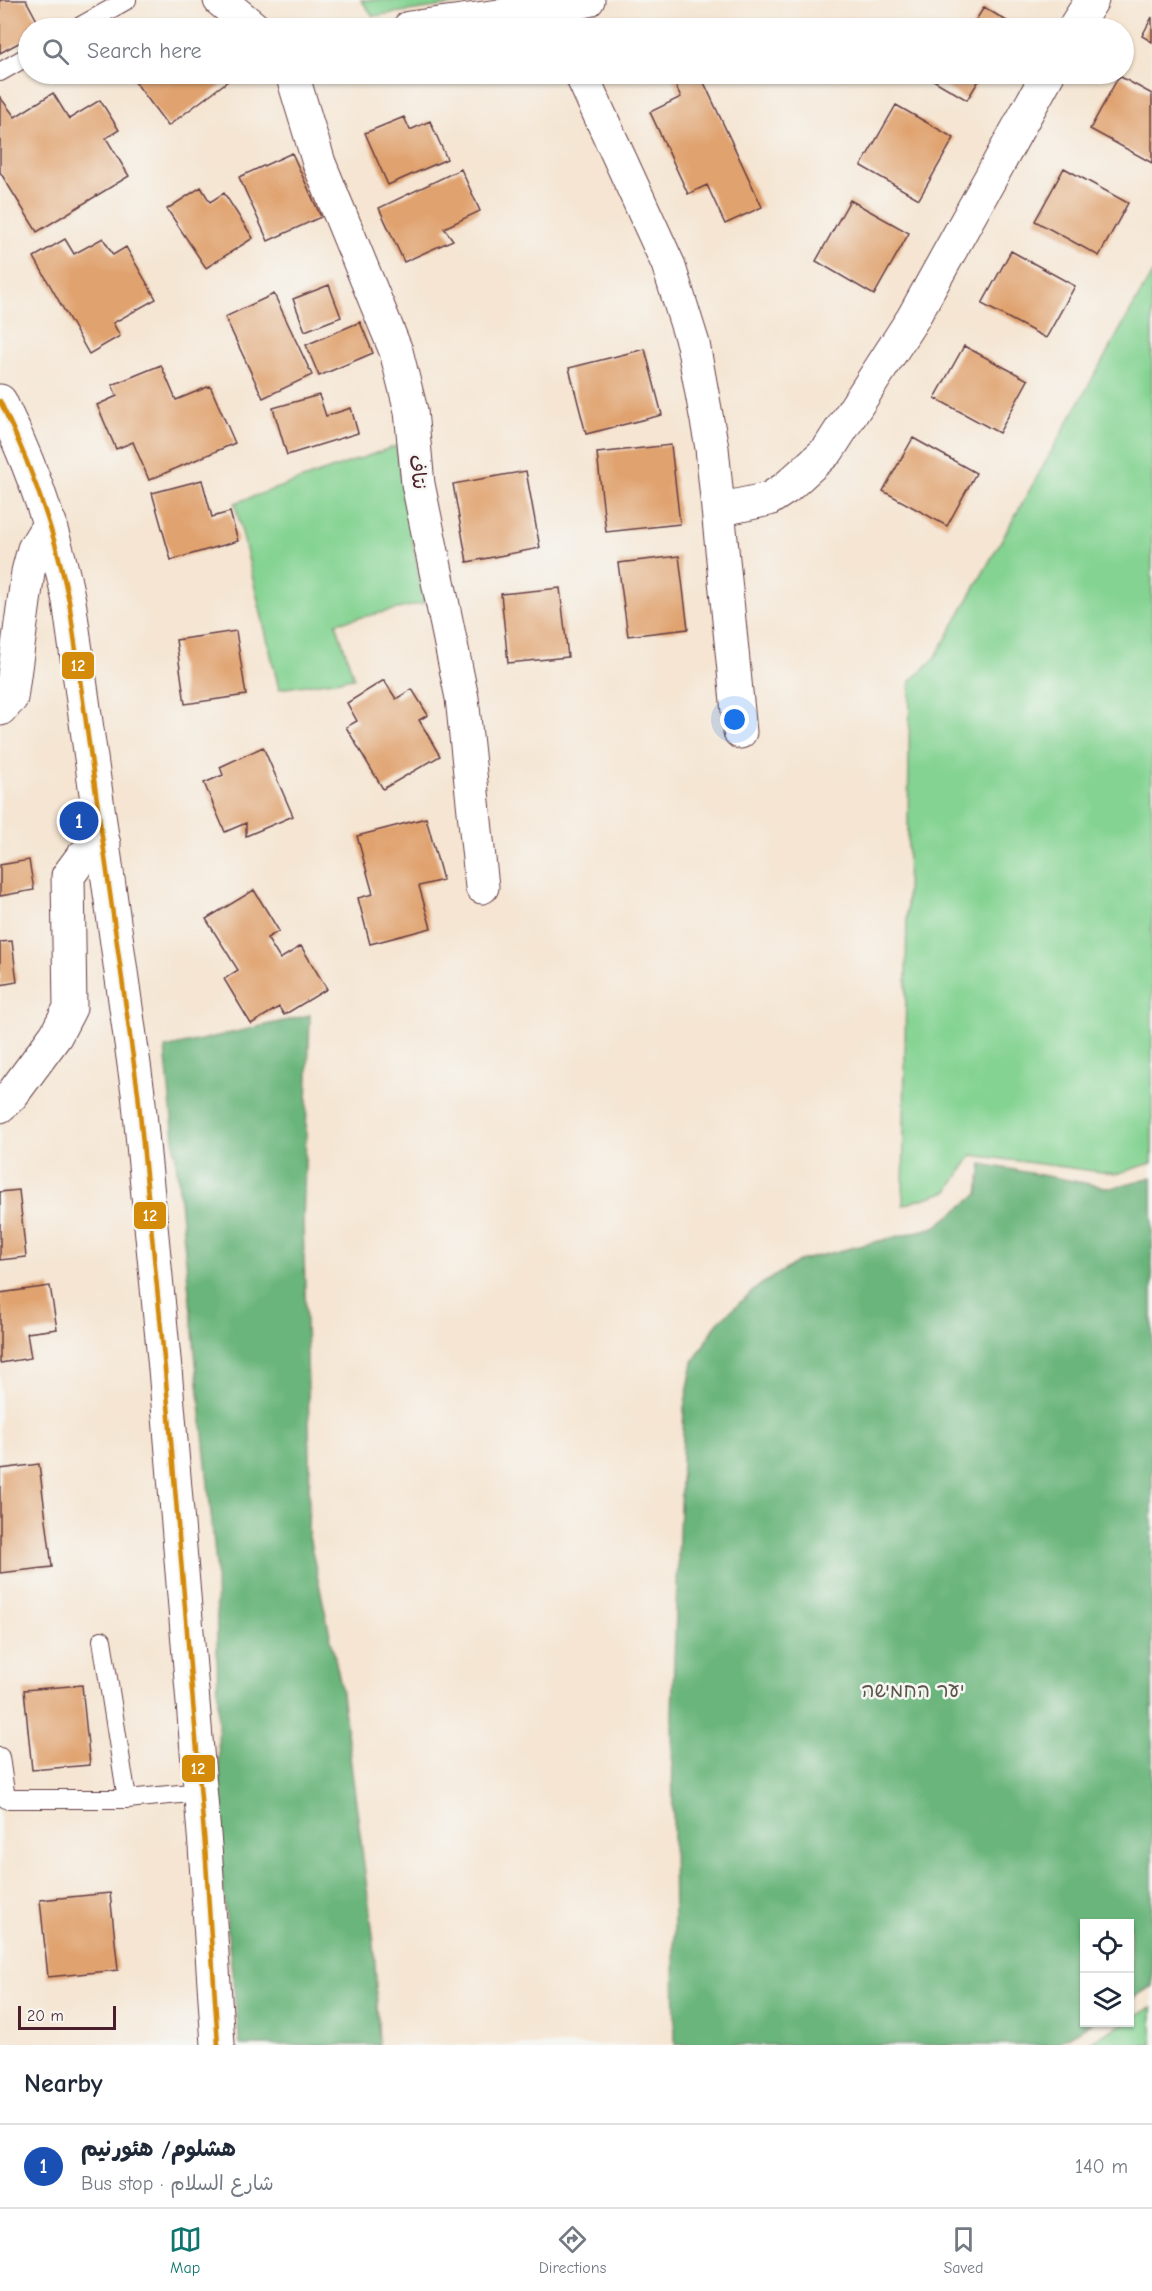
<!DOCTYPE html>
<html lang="en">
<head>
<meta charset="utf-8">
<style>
  :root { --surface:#fff; --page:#f6f6f7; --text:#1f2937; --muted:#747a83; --line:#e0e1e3; --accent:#0f766e }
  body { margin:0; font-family:"Comic Neue","Playpen Sans Arabic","Playpen Sans Hebrew",sans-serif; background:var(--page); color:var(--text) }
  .controls { position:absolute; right:18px; bottom:18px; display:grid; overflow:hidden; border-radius:0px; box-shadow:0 2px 4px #0004 }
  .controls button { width:54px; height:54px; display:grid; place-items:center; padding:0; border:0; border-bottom:2px solid var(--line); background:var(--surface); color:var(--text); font:30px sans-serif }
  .scale { position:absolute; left:18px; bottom:15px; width:98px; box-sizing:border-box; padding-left:6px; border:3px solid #4a1f2b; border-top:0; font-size:16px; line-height:21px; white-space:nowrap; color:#4a1f2b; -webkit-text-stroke:4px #f6f6f2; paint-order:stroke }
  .you { position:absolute; left:735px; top:720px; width:21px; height:21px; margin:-15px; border:4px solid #fff; border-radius:50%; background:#1a73e8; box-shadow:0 0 0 9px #1a73e833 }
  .badge { display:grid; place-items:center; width:39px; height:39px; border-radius:50%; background:var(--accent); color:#fff; font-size:20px; font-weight:700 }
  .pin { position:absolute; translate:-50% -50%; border:3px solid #fff; box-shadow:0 2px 6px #0006 }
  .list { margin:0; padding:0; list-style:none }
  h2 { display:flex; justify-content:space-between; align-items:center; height:78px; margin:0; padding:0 24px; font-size:26px }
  h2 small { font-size:20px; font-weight:400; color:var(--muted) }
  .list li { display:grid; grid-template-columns:39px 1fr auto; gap:18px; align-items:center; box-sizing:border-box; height:84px; padding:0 24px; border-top:2px solid var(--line) }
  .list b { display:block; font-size:22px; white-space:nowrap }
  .list p { margin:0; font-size:20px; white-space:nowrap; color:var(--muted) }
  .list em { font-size:20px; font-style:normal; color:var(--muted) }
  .icon { flex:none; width:33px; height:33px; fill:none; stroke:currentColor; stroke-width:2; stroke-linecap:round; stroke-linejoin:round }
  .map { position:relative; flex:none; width:1152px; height:2045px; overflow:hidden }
  .search { position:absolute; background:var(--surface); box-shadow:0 2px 4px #0004; left:18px; right:18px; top:18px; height:66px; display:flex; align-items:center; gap:15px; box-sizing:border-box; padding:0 21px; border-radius:33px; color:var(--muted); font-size:22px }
  .sheet { height:162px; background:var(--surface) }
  nav { display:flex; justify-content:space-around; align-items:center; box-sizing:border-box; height:84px; border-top:2px solid var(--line); background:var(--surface); font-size:16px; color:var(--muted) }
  nav a { display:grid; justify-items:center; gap:3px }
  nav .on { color:var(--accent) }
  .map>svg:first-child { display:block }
</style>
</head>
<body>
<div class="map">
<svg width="1152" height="2045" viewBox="0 0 1152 2045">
  <rect width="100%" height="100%" fill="#f6f6f2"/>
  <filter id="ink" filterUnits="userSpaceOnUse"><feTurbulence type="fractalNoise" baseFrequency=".0167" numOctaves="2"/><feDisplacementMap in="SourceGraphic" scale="12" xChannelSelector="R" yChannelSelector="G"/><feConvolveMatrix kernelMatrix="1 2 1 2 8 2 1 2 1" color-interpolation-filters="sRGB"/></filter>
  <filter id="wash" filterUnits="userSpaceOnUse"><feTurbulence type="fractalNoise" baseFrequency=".008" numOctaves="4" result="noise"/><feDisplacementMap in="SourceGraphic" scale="24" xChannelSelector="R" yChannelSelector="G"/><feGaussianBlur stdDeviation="1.35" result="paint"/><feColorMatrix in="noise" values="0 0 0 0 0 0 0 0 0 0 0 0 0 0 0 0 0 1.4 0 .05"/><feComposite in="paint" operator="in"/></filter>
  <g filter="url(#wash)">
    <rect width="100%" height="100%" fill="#f5e5d2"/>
    <path fill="#84d392" stroke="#67795e" stroke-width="1.5" d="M361 0H486L373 16Z
      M1152 273V1163L1116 1174 972 1155 948 1191 903 1205 910 682 935 658Z
      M396 446 424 603 336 623 354 678 279 689 235 503Z
      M1152 2007V2045H1085L1124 2023 1130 2022V2019Z"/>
    <path fill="#6bb57c" stroke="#5a6a54" stroke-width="1.5" d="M310 1015 303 1222 310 1458 308 1532 341 1686 374 1943 379 2045H240L220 1863 216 1565 165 1048Z
      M982 1164 1111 1188 1152 1177V1986L1130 2000V1924H1084V2022L1092 2023 1054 2045H675L672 1712 684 1408 693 1362 718 1322 760 1285 799 1261 935 1227 978 1194Z"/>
    <g id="blocks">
      <path fill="#e0a26e" d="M0 0H26L41 28H28V38L0 53Z
        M984 7 1013 25 1010 28H971Z
        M1152 17V42L1142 36Z
        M132 74H235L236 75 168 126 130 75Z
        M670 74H700L762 207 725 224 707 185 688 194 650 112 681 97Z
        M923 74H983L967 100Z
        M1119 76 1152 94V163L1090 129Z
        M53 93 69 119 100 100 119 130 106 138 129 176 37 232 0 172V97L15 117Z
        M896 105 954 138 919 199 861 166Z
        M404 117 410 130 430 121 447 159 388 185 365 133Z
        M292 153 321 217 268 241 239 177Z
        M1064 168 1128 203 1099 256 1035 221Z
        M461 169 480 211 444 228 453 240 404 262 379 208Z
        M201 187 210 202 224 193 253 238 206 268 167 209Z
        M850 200 909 233 874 295 816 261Z
        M103 238 113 255 126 247 156 299 113 323 120 336 89 354 34 257 65 239 74 254Z
        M1011 251 1075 286 1046 338 982 304Z
        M329 285 341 317 305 331 293 299Z
        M274 294 312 375 263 398 225 317Z
        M360 322 373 353 319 376 306 345Z
        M964 346 1028 380 999 433 935 398Z
        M645 349 662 415 586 434 569 368Z
        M161 365 176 400 210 386 235 443 149 480 133 442 116 449 97 405 117 396 112 385Z
        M319 395 326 416 351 408 358 433 287 455 273 408Z
        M913 438 976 473 947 526 883 491Z
        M671 445 680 524 606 532 597 453Z
        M526 471 540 548 467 562 453 484Z
        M202 480 212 517 230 512 238 541 171 560 152 493Z
        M679 556 688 629 628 636 618 563Z
        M560 588 568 657 508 663 501 594Z
        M236 631 246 695 185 704 176 640Z
        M384 680 396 699 412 689 428 715 419 720 440 756 383 789 346 727 357 721 347 703Z
        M263 747 293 816 246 836V823L225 832 204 783 223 775 220 767Z
        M426 818 443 880 419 886 431 928 370 944 358 898 373 894 357 836Z
        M29 860 34 890 0 896V865Z
        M254 890 279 931 267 938 280 959 301 946 327 989 284 1015 279 1007 251 1024 224 979 238 970 206 919Z
        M12 941 17 982 0 985V942Z
        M19 1190 26 1257 0 1260V1192Z
        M50 1286 57 1329 27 1333 31 1358 0 1363V1293Z
        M39 1464 52 1567 0 1573V1469Z
        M82 1685 90 1765 32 1770 24 1690Z
        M110 1893 118 1970 48 1977 40 1900Z"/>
    </g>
  </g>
  <g filter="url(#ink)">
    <use href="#blocks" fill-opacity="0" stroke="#643d44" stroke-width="1.5"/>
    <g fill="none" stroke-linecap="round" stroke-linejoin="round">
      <g stroke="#643d44" stroke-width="20">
        <path id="lane" d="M77 28 127 0
          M0 72 28 56
          M102 1640 127 1799
          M0 1757 6 1799H127L201 1792"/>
      </g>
      <g stroke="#643d44" stroke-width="35">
        <path id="street" d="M220 0 254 28
          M409 28 551 9 588 0
          M1074 28 1092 0
          M292 74 319 163 396 351 411 411 418 484 462 698 482 887
          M581 74 668 264 693 344 712 448 740 732
          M718 510 769 499 786 488 828 450 913 318 1048 74
          M0 709 11 698 28 572 34 549 50 523
          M0 1106 11 1096 56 1035 70 1008 68 876 82 857 104 844"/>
      </g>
      <g stroke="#643d44" stroke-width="35">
        <path id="secondary" d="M0 401C31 465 55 531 69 601L138 1093 165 1369 205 1846 218 2045"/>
      </g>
      <use href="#lane" stroke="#fff" stroke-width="18"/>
      <use href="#street" stroke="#fff" stroke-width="33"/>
      <use href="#secondary" stroke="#fff" stroke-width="33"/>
      <g stroke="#f6f6f2" stroke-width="9">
        <path id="bus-1" d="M0 401C31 465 55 531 69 601L138 1093 165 1369 205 1846 218 2045"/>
      </g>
      <use href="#bus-1" stroke="#d48b09" stroke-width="4.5"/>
    </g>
  </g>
  <g text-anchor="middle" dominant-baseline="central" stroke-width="5" stroke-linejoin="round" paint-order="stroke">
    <g font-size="20" fill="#4a1f2b" stroke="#f6f6f2">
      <text transform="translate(418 472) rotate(83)">نتاف</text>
    </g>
    <g font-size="20" fill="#5b554a" stroke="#f6f6f2">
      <text x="913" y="1690">יער החמישה</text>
    </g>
  </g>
  <g stroke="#f6f6f2" stroke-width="2">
    <rect x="61" y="651" width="34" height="29" rx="6" fill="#d48b09"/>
    <rect x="133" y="1201" width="34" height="29" rx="6" fill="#d48b09"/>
    <rect x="181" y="1754" width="35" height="29" rx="6" fill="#d48b09"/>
  </g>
  <g font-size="16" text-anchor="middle" font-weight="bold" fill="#fff">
    <text x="78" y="671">12</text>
    <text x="150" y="1221">12</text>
    <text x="198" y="1774">12</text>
  </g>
</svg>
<div class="controls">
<button><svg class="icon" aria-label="locate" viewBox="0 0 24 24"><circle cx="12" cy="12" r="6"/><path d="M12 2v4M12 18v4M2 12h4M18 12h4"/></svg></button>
<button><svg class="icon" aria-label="layers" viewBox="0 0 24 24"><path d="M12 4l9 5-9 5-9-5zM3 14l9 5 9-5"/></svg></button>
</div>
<div class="scale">20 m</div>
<div class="you"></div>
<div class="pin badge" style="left:79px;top:821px;background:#1a4fb4">1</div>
<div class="search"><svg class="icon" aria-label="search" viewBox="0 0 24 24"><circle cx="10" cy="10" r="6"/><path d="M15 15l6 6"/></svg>Search here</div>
</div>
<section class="sheet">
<h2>Nearby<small></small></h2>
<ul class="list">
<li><span class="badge" style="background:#1a4fb4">1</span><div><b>هشلوم/ هئورنيم</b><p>Bus stop · شارع السلام</p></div><em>140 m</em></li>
</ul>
</section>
<nav>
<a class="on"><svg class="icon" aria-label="map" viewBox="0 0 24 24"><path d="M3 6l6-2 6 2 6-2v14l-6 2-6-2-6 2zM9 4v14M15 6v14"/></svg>Map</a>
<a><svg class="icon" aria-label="directions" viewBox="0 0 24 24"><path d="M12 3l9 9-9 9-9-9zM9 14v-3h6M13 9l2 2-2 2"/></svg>Directions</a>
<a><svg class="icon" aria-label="saved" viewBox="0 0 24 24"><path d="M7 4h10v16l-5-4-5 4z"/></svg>Saved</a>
</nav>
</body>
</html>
